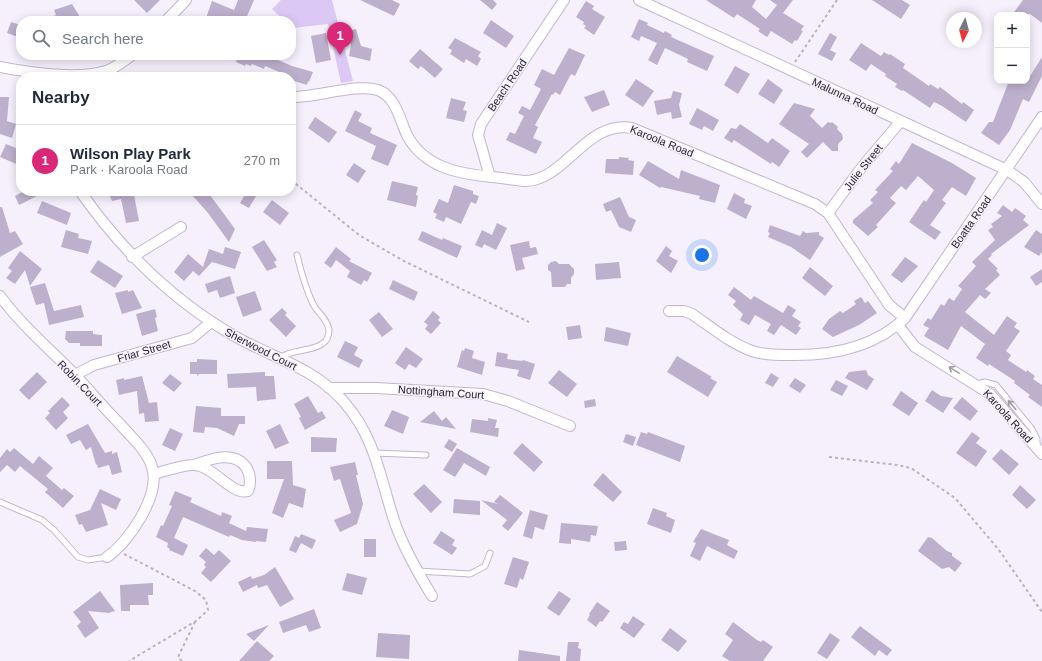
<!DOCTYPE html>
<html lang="en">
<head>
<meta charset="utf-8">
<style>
  :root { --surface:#fff; --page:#f2f2f3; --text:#1f2937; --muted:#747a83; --line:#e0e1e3; --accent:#db2777 }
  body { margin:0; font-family:Helvetica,sans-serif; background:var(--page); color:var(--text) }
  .controls { position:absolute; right:12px; top:12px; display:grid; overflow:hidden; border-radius:8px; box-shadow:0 2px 10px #0003 }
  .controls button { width:36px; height:36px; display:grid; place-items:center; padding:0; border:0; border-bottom:1px solid var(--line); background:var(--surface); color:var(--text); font:20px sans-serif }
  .compass { position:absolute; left:946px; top:12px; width:36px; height:36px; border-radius:50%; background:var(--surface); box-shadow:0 2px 10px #0003; rotate:186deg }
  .you { position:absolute; left:702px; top:255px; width:14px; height:14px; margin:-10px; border:3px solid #fff; border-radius:50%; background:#1a73e8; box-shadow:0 0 0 6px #1a73e833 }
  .badge { display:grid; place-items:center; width:26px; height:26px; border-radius:50%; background:var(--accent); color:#fff; font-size:13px; font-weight:700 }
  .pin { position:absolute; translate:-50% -33px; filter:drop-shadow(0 1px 2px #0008) }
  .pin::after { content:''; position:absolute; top:21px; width:14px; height:12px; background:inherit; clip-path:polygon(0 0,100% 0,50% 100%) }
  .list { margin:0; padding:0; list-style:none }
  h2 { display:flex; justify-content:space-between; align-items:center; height:52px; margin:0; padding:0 16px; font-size:17px }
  h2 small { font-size:13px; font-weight:400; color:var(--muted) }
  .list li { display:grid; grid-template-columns:26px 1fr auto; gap:12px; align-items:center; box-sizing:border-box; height:72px; padding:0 16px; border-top:1px solid var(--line) }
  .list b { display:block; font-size:15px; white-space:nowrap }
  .list p { margin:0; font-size:13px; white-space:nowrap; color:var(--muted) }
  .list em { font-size:13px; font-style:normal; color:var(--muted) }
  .icon { flex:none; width:22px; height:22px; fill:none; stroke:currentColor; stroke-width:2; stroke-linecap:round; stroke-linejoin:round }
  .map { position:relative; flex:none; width:1042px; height:661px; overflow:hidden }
  .search { position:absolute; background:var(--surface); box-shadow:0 2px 10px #0003; left:16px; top:16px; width:280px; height:44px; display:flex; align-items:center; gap:10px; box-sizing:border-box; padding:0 14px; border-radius:16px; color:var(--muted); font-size:15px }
  .panel { position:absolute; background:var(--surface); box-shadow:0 2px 10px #0003; left:16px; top:72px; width:280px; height:124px; border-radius:16px }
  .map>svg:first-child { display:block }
</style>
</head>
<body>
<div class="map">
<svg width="1042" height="661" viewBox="0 0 1042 661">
  <rect width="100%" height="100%" fill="#f6f0fd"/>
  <path fill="#dcc8f5" d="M281 0H332L353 81 341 83 328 24 293 28 291 27V21H285L272 9Z"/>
  <path fill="#bdb0cd" d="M134 0H160L147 13Z
    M238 0H254L245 21H205L212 1 234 10Z
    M360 0H392L400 4 394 16Z
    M480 0H493L497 4 492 10Z
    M706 0H756L752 7 766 19 777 5 770 0H793L783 13 804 26 801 30 803 31 797 41 795 40 792 44 771 31 767 37 758 31 760 29 737 14 734 18Z
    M872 0H902L910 5 901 19Z
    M1023 0H1042V23L1030 14 1012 15Z
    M586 1 594 6 592 9 605 17 594 35 584 28 586 26 583 24 584 22 576 17Z
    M72 4 80 17 73 21H42L56 15 54 10Z
    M639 19 648 23 647 25 664 33 665 31 672 35 671 37 714 56 707 71 687 62 688 59 665 48 657 65 648 60 657 43 641 36 639 41 631 37Z
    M491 20 514 36 506 48 483 33Z
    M11 22 21 25V38L7 33Z
    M356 29 361 46 372 49 370 61 349 56 351 45 347 31Z
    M326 33 331 60 316 63 311 36Z
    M830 33 837 37 830 50 836 53 832 61 818 54Z
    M455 38 481 52 478 56 481 59 477 66 466 59 464 63 450 54 452 50 448 48Z
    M861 43 881 56 884 52 889 55 890 54 905 64 903 68 929 86 930 84 938 89 940 87 962 104 963 102 974 110 966 122 942 106 934 102 930 108 903 90 902 91 895 87 897 84 885 76 886 74 871 64 866 71 849 60Z
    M569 48 585 55 575 76 571 74 560 95 555 92 553 95 552 94 535 125 538 127 533 138 542 142 536 154 506 140 510 132 515 134 524 116 518 113 522 106 530 110 541 89 534 85 542 69 554 75Z
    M420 49 443 69 435 78 421 66 418 69 409 61Z
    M239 55H266L292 66 313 72 309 82 308 81 307 85 291 80V77L265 66 264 69 252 64 251 66 246 64 245 66 236 62Z
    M1042 57V76L1029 102 1023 99 1010 130 999 145 981 133 989 122H993L1009 81H1027Z
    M735 66 750 74 738 94 724 85Z
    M636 79 654 91 643 107 625 95Z
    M768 79 783 90 774 104 758 94Z
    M604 90 610 105 592 112 584 97Z
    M673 91 682 93 679 105 682 117 672 119 671 112 657 115 654 101 671 98Z
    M0 97H9L7 121 16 124 12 138 0 134Z
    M451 98 466 102 463 110 467 111 464 122 446 118Z
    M794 103 815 109 810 116 822 128 828 122 831 123 832 122 838 127 837 129 842 134 843 139 838 144V151H832L823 142 807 158 801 152 809 144 779 124Z
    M697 108 719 120 713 131 704 126 702 130 689 124Z
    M355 110 362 114 358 121 372 128 370 133 397 145 388 166 371 159 376 146 345 131Z
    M315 117 337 132 329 143 308 128Z
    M740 124 768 143 772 138 790 151 779 167 772 162 771 164 734 140 732 143 724 138 731 128 736 129Z
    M912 143 952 163 976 178 966 196 952 187 942 200 946 203 930 225 941 232 935 240 909 222 924 200 926 202 934 190 918 176 906 190 901 186 890 198 896 203 876 225 878 227 868 236 853 223V220L873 203 870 200 878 192 875 190 893 171 890 169 896 161 899 164Z
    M6 144 21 150V166L0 157Z
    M619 157 629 158 628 160 634 161 633 175 605 173 606 159H619Z
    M648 161 679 179 681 170 720 185 715 203 699 199 700 196 661 187 660 188 639 175Z
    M354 163 366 171 358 183 346 175Z
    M392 181 418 187 416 195 418 196 416 207 387 200Z
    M454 185 473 191V194L479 196 476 204 471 202 461 224 446 217 444 222 435 218 437 214 433 212 439 199 448 203Z
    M24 191H47L19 205 15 196Z
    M108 191H139V193L134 195 139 221 126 223 121 199 112 201Z
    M197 191H207L235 229 229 242 208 213 192 195Z
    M247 191H259L249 208 240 203Z
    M734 193 745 199 744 203 752 206 746 219 727 209Z
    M620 197 629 217 636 220 631 232 619 227 611 210 606 212 603 204Z
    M272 200 289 213 280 225 263 212Z
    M42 201 71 213 67 225 37 213Z
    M1003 205 1012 212 1015 208 1026 216 1023 220 1029 225 991 254 992 255 988 259 998 269 996 270 1000 275 985 289 991 293 985 299 980 295 965 312 994 335 1007 316 1017 323 1014 327 1020 331 1006 351 1011 355 1008 360 1026 372 1027 370 1035 376 1033 379 1042 385V407L1028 397 1030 395 1014 383 1015 381 989 364 988 366 976 358 985 344 961 326 948 350 924 336 929 328 923 325 928 318 931 320 941 304 944 306 949 298 954 301 962 289 958 286 976 266 972 262 995 240 988 230 993 227 991 224 1002 216 997 213Z
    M0 207H2L10 233 15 231 23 244 0 257Z
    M497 223 507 228 496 250 484 244 482 248 475 245 482 230 492 235Z
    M770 225 800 236 803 231 806 233 819 232V235L824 238 810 260 791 247 768 237 770 233 768 232Z
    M66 230 79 234 78 238 92 241 88 254 61 247Z
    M1036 230 1042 234V252L1039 256 1024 247Z
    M422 231 442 240 443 238 462 246 457 258 418 240Z
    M264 240 277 260 274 262 277 267 267 271 252 247Z
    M529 241 530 248 536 247 538 254 522 258 525 269 516 271 510 245Z
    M666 246 672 251 669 256 678 261 671 273 656 261Z
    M225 247 241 252 235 269 212 262 199 276 193 271 184 281 174 272 188 254 203 267 209 249 223 254Z
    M336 247 351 259 349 261 372 273 367 282 364 280 361 285 347 277 350 271 336 260 331 268 324 263Z
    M20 251 42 269 30 286 25 270 15 284 6 278 12 271 8 268Z
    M905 257 918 266 902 283 891 275Z
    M98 260 123 276 115 288 90 272Z
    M556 261 559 264H569L574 269V274L571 278V284H567L565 287H552L551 272 548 270V265L551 262Z
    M619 262 621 278 596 280 595 264Z
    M810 267 833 286 825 296 802 278Z
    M1042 269V282L1036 286 1030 277Z
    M230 276 235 293 220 298 217 290 208 293 205 284Z
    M393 280 418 292 414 301 389 289Z
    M45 283 54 311 81 305 84 317 49 325 44 303 36 305 30 287Z
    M734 287 751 300 754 296 783 313 788 305 796 310 792 316 801 322 798 326 801 328 796 335 781 325 774 335 767 331 771 324 755 315 749 325 740 320 743 314 733 305 736 301 728 295Z
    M128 290V292L133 290 142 308 122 314 115 293Z
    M255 291 262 310 243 317 236 297Z
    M861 297 865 303 868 301 877 313 859 325 833 337 822 329 829 319 840 311 843 313 856 304 854 301Z
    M282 308 287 313 285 315 296 326 286 337 269 320Z
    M155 309 157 317 155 318 158 331 142 336 136 314Z
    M433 311 440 317 438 320 441 323 431 334 425 329 428 325 424 322Z
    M379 312 393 329 382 337 369 320Z
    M580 325 582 338 568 340 566 327Z
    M606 327 631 333 628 346 604 341Z
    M66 331H93V334L102 335V346H80V343H69L65 339Z
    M345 341 358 347 354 355 363 360 359 368 337 357Z
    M406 347 423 359 416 368 409 364 405 370 395 363Z
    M465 348 474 351 472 358 485 362 482 375 457 367 462 350 464 351Z
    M497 352 508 354 507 359 522 361 523 360 535 364 530 380 517 376 519 370 495 366Z
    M677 356 712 377 710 378 717 382 708 397 667 372Z
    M197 359 217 360V374H199L197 376V374H190V362H197Z
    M559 370 577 384 567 397 548 383Z
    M866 370 868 375 874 379 867 390 845 378 849 372Z
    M37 372 47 382 29 400 19 390Z
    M265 372V376H274L276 399 257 401 256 387 228 388 227 374Z
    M771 373 779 378 773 387 765 383Z
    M170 374 182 383 174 392 162 383Z
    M142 376 149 403 157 402 159 421 145 422 144 413 139 414 137 391 119 395 116 380 124 378V380Z
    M795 378 806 385 800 393 789 386Z
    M836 380 848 386 842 396 830 390Z
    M932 390 941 396 953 398 943 413 925 401Z
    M901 391 918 403 909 416 892 405Z
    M308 396 318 413 322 411 326 418 305 430 299 418 301 417 294 404Z
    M62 397 70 405 63 412 68 418 56 430 45 418 50 413 48 411Z
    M962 397 978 411 970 421 953 408Z
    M595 399 596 406 585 408 584 401Z
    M196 406 221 408V416H245V424H239L234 436 217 428 205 427 204 433 193 432Z
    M392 410 409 417 403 434 384 426Z
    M434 411 442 421 446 417 456 429 420 422Z
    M488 418 497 420 495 428H499L498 437 470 432 472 419 488 421Z
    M88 424 105 453 112 451V454L117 452 122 472 112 475 109 465 98 468 97 464 96 465 91 447 86 450 80 440 71 444 66 435Z
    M280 424 289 443 275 449 266 431Z
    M170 428 183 434 175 451 162 445Z
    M641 432 647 434 648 432 685 446 680 462 636 445Z
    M972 432 980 438 976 443 987 451 976 467 956 453Z
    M626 434 636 437 633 446 623 442Z
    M311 437 337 438 336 452H311Z
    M449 439 457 444 452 452 444 447Z
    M522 443 543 462 534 472 513 453Z
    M14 448 33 464 39 456 53 468 46 476 62 490 64 488 74 496 63 508 45 492 48 489 20 466 15 472 7 465 0 472V458L7 449 10 452Z
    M457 448 490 467 486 476 464 463 455 477 443 470Z
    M1001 449 1019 464 1009 475 992 459Z
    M267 461H292L293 485 306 489 303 508 289 503 283 518 272 513 284 479H267Z
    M355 462 358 475H356L363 504 357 524 340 532 334 520 351 513 340 479 334 481 330 467Z
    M603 473 622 492 613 502 593 485Z
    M424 484 442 502 431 513 413 494Z
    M1020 485 1036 500 1027 509 1012 495Z
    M100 489 121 499 116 510 101 503 108 525 86 532 82 524 79 525 75 515 90 510Z
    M175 491 192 498 190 502 221 516 222 512 232 516 229 523 246 531 247 527 268 529 266 542 256 541V542L242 540 230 535 229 537 183 517 174 538 188 545 183 556 169 550 170 549 167 547 168 543 156 537 161 525 163 526 172 506 169 505Z
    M500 495 523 513 508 531 502 526 507 520 481 500 498 504 494 502Z
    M454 499 480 501V515L453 513Z
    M653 508 667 513 666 516 675 520 671 533 647 524Z
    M530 510 548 515 544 530 535 527 532 539 523 536Z
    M561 523 598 526 596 536 591 535 590 542 571 539V544L559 543Z
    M701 529 729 540 727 545 738 551 734 559 707 546 700 561 690 556 696 543 693 542Z
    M441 531 455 540 452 545 457 548 452 555 433 543Z
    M301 534 316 540 312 549 301 543 296 553 289 550 295 536 299 538Z
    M928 537 932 538 947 551 952 553V556L962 563 955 572 949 567 942 569 918 551Z
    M364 539H376V557H364Z
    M626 541 627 550 615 551 614 542Z
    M206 548 214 555 219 550 231 561 211 582 201 573 206 567 204 565 206 562 199 556Z
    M513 557 529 562 523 580 520 578 517 588 504 584Z
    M275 567 294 599 280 607 267 585 258 588 257 585 243 592 238 582 251 576 252 579 264 575Z
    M347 573 367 578 362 595 342 590Z
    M153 583V595H148L149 605H130V611H121L120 585Z
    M100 591 115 611 111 612 110 613 88 611 99 628 85 638 77 626 81 622 73 612Z
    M559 591 571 599 559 616 547 608Z
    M597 602 610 611 602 622 600 621 596 627 587 620 590 615 589 614Z
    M314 609 321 628 309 632 306 625 283 633 279 622Z
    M633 616 645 624 634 638 620 628 624 622 628 624Z
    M733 622 757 640 761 642 763 640 773 647 763 661H730L722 656 733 640 725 634Z
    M269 625 254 641 246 634Z
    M860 626 892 650 887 656 879 650 875 656 851 637Z
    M670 628 687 641 678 652 661 640Z
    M378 633 410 635 409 659 376 657Z
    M830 633 840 640 827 659 817 653Z
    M257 641 274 656 269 661H239Z
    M568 642H579L578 648 581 649 580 661H566Z
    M519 650 560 656V661H518Z"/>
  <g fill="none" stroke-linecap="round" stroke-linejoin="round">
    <g stroke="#c2b5d2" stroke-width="7">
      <path id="lane" d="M279 358C292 349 310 352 322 344 327 341 329 336 329 330 328 320 318 313 313 304 306 289 301 272 297 255
        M977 384 985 382 996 385 1032 429 1037 439V446
        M374 453 426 455
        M0 502 42 520 54 530 78 557 88 560 107 557
        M418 571 470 574 485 566 490 553"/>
    </g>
    <g stroke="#c2b5d2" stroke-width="12">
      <path id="street" d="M639 0 1007 170 1024 182 1042 204
        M166 21 186 0
        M0 67C31 73 76 80 106 71 116 68 124 61 132 55
        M291 97C315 98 357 83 378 90 397 97 400 122 408 137 426 168 459 174 492 177 503 178 514 180 525 181 565 181 587 119 632 128L815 204 828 213 889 305 905 318
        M490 177 478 135 481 124 564 0
        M80 191C122 251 174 302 238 338 274 358 316 369 344 402 376 438 380 479 395 523 404 549 418 573 432 596
        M828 213 862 167 900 122
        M132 257 181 227
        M0 296C23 327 50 349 76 376 90 391 104 408 119 423 130 436 147 450 152 467 161 495 129 542 107 557
        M669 311H684L692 314C711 327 730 343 752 351 763 355 776 355 788 355 830 356 873 349 905 318L1042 117
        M898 325 915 347 990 394 1042 454
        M75 375 94 365 192 338 211 322
        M329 388H376L483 394 508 401 570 426
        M154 474C166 471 181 465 193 465 212 464 232 496 248 491 251 483 251 475 246 467 234 450 210 459 194 465"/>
    </g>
    <path stroke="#b9b3c0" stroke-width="2" stroke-dasharray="3 3" stroke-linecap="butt" d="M795 62 837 0
      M291 180 359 235 404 261 529 322
      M829 457 897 465 911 468 955 498 999 550 1042 612
      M124 554 195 591 206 600 208 610 196 621 129 661
      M182 661 178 657 195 622"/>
    <use href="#lane" stroke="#fff" stroke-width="5"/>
    <use href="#street" stroke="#fff" stroke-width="10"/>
  </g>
  <defs><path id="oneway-shaft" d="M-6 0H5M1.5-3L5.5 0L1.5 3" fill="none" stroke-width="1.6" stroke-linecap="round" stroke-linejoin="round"/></defs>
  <g stroke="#a09da2">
    <use href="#oneway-shaft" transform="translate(954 370) rotate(-149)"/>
    <use href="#oneway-shaft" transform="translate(1012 405) rotate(-130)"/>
  </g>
  <g text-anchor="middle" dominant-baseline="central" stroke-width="3" stroke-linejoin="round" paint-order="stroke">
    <g font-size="11" fill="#2b2631" stroke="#f6f0fd">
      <text transform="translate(507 85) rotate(-56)">Beach Road</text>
      <text transform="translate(845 96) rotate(25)">Malunna Road</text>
      <text transform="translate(662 141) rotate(22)">Karoola Road</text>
      <text transform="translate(863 167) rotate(-52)">Julie Street</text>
      <text transform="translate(971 222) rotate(-55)">Boatta Road</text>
      <text transform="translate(261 349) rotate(27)">Sherwood Court</text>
      <text transform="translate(144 351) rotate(-16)">Friar Street</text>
      <text transform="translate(80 383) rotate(46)">Robin Court</text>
      <text transform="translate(441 392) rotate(4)">Nottingham Court</text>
      <text transform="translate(1008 416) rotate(48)">Karoola Road</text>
    </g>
  </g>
</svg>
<div class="controls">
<button>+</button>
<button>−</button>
</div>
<svg class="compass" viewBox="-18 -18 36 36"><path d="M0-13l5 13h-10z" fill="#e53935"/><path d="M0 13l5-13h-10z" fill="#747a83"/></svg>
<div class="you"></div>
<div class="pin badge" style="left:340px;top:55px">1</div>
<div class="search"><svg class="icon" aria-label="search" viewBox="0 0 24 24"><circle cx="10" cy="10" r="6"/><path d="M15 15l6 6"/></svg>Search here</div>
<section class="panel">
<h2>Nearby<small></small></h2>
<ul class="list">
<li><span class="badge">1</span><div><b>Wilson Play Park</b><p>Park · Karoola Road</p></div><em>270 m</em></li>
</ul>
</section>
</div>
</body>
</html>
